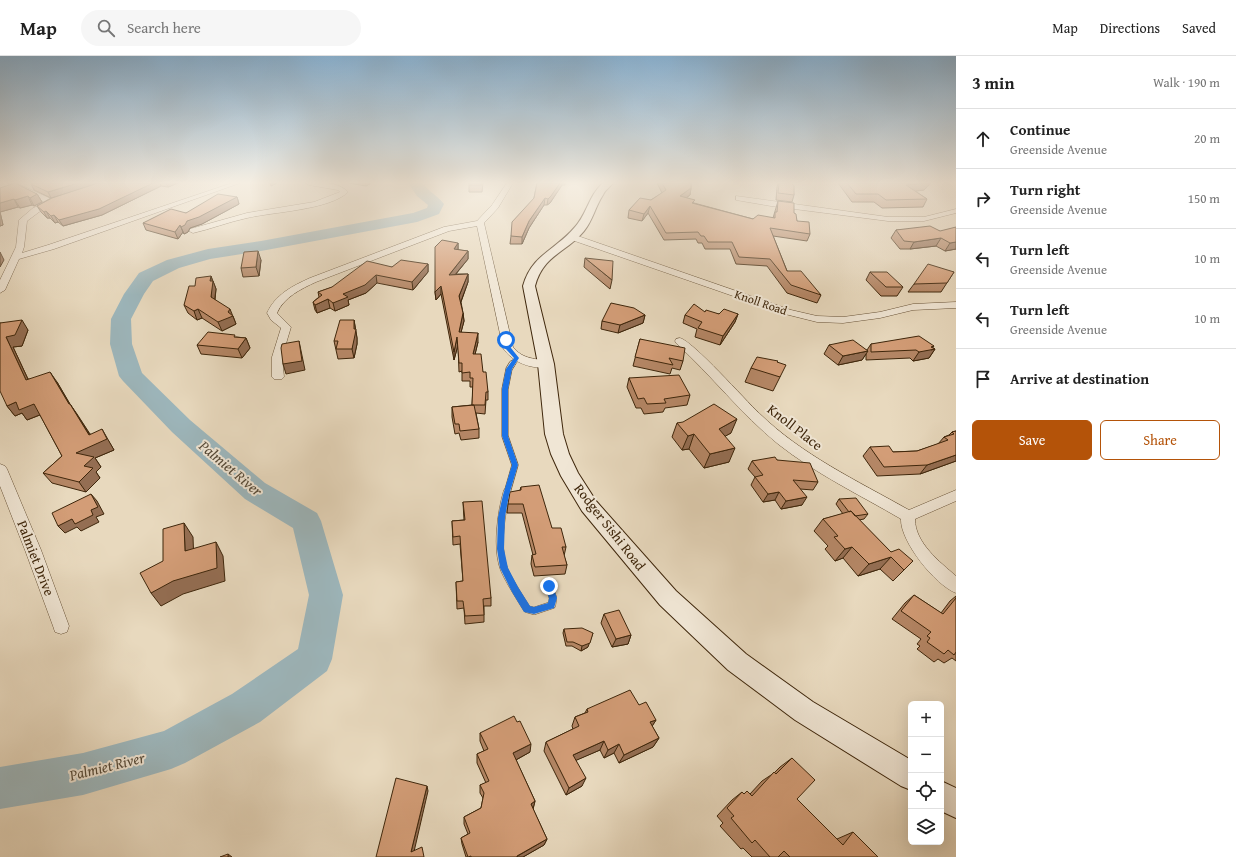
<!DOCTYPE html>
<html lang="en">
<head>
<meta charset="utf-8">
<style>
  :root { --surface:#fff; --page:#f6f6f6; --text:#222; --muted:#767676; --line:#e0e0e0; --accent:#b45309 }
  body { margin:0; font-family:"Gentium Book Plus",serif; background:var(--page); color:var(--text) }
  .controls { position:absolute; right:12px; bottom:12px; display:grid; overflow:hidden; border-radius:6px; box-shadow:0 4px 16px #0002 }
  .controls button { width:36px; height:36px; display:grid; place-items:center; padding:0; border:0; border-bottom:1px solid var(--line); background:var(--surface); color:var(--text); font:20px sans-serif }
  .stop { position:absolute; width:12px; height:12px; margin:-9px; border:3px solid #1a73e8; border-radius:50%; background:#fff }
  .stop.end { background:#1a73e8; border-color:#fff; box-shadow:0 1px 4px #0008 }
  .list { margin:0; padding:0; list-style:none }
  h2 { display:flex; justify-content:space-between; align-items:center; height:52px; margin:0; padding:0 16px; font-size:17px }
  h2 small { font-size:13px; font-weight:400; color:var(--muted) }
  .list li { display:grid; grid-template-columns:26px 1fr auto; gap:12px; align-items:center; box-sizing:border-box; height:60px; padding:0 16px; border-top:1px solid var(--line) }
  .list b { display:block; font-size:15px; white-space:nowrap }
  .list p { margin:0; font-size:13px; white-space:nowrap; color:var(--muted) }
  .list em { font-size:13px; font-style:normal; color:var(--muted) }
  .actions { display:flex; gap:8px; padding:12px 16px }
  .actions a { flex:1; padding:9px 0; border:1px solid var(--accent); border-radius:6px; text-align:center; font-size:14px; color:var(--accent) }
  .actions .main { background:var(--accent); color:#fff }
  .icon { flex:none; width:22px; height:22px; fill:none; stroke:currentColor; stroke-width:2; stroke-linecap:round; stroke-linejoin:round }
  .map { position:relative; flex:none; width:956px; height:801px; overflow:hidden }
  header { display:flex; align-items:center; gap:24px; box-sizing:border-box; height:56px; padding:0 20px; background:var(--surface); border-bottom:1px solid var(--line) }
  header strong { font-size:19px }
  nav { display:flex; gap:22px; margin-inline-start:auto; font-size:14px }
  .search { width:280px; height:36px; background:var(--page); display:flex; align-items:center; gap:10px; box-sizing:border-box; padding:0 14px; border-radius:22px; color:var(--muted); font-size:15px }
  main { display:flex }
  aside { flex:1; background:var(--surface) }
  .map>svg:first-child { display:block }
</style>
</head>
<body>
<header>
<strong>Map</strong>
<div class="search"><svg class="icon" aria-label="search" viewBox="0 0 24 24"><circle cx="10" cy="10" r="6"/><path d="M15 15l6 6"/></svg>Search here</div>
<nav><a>Map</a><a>Directions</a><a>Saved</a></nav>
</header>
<main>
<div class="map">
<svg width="956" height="801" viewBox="0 0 956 801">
  <rect width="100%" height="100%" fill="#e8d9be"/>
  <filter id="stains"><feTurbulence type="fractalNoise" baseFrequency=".005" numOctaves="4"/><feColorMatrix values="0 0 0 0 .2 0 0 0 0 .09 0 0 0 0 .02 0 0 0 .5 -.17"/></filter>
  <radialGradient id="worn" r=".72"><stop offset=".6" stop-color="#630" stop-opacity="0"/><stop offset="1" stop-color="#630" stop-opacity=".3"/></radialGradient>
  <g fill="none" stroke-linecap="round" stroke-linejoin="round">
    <path fill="#9db7bd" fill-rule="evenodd" d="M408 127H422C428 135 438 140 444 148L439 158 417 166 261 195 210 203 179 212 153 225 144 238 131 263 132 288 142 317 190 364 265 427 317 457 321 465 343 539 332 603 327 615 260 666 185 707 171 713 83 739 0 753V711L83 697 164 675 232 638 298 593 309 539 293 472 245 443 172 376 123 325 119 320 110 288 111 263 124 238 139 217 167 204 208 193 261 185 413 157 427 152 428 149 417 140Z"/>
    <g stroke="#685338" stroke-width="5.5">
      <path id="service-far2" d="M512 309 517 302"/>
    </g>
    <g stroke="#685338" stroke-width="7">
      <path id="service-far1" d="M507 437 515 409 505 380V333L509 313 512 308"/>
    </g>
    <g stroke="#685338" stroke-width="8">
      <path id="service" d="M507 436C501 457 496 492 504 513 510 527 519 540 527 553L534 555 552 549 553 542 549 530"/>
    </g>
    <g stroke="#685338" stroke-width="1">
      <path id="minor" d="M8 127H16L58 146 39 156 27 165 24 191 22 197 48 189 232 127H240L54 193 19 203 5 234 0 237V224L16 191 19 164 33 152 46 147Z
        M306 127C318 125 339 126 348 136 330 154 272 156 247 162 228 166 211 173 193 177L189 175 190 173 247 157 314 146 340 136 338 134 309 129Z
        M507 127H513L498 152 484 167 513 291C523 304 536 302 550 306L551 308 550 310C533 315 512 306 503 292L477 170 449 175 316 226C301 233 284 241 277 257L291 271 282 301 284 321 282 323H274L272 321V301L281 272 271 264 267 257C275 239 292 230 310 222L444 171 477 165 492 149Z
        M736 140 888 161H924L956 153V157L924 165H888L771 150 736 144Z
        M569 179H575L791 254 817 260 843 261 880 256 913 248 956 246V252L913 254 880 262 843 267 817 266 785 258 569 183Z
        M680 282C693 285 745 344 759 357 802 399 856 424 909 454L956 434V445L915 463C915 487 940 506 956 520V537C935 529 900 485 901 463 860 439 816 418 778 388 741 358 712 320 676 287L675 285 676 283Z
        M0 408 5 410 7 413 41 494 69 570 67 576 61 578 55 576 53 570 25 494 0 430Z"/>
    </g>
    <g stroke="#3e260b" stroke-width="2">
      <path id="secondary" d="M603 127H613C610 131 605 134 603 139 595 151 593 164 584 175 566 197 543 199 535 230L554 308 563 378 569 398 578 417 596 445 676 535 746 598 813 646 911 704V734L901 730 795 664 728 614 660 549 582 455 561 420 551 398 545 378 538 308 523 230C532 198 556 194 575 171 587 158 589 139 603 127Z
        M941 725 956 732V762L941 755Z"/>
    </g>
    <use href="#service-far2" stroke="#f0e6d5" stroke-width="4.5"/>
    <use href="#service-far1" stroke="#f0e6d5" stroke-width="5.5"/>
    <use href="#service" stroke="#f0e6d5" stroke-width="7"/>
    <use href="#minor" fill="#f0e6d5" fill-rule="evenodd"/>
    <use href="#secondary" fill="#f0e6d5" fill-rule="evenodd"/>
  </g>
  <path fill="#b58766" stroke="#3e260b" d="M35 127H178L168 131 161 130 102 159 63 170 58 166 55 167 50 162H47L41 156 37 150 51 142 34 134 31 128Z
    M349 127H371L366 130Z
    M483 127 482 136H469V129Z
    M537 127H565V129H562L550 147 547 149H544L529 172 522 188H510L511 180 534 142Z
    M657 127H691V132L690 139 686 142 694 147 753 163 773 162 778 145 794 157 797 165 810 178 807 185 773 180 787 215 821 239 817 247 787 237 767 210 736 208 730 193H705L702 187H698L696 183 664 184 648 157 642 165 628 162 629 154 651 144 662 137Z
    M778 127H792L794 139 792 146 776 144 777 131Z
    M838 127H931L924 134 915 135 927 143 923 151 882 152 874 146H852Z
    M0 132 37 138 42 146 34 150 32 149 20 152 18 151 0 156 3 169 0 170Z
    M237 141 239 148 202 168 190 172 188 176 184 178 183 176 178 183 146 174 143 167 186 157Z
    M896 174 940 175 956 193 945 195 936 190 910 193H900L891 182Z
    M458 187V194L468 195V203L456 218H468V226L461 246 463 257 464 265 461 276 478 286 475 298 483 316 488 336V344H486L485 358 476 357 479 373V382L461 384 459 377 455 378 452 361V351L472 349 473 331H470V325H462V315L459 316 458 289 454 304 441 238 436 244 435 236Z
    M585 202 612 224 610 233 584 211Z
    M261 204 259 220 243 221 241 212Z
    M428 208V216L413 234 377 227 366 237 348 244 349 249 335 255 330 252 317 257 315 254 313 246 319 241 318 236 392 211Z
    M870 216 903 231 897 240H881L866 224Z
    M954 216 941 236H908L914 228Z
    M211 220 216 233 215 244 233 260 236 268 222 275 202 262 197 264 188 257 184 249Z
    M705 256 719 258H738L735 266 720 289 695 281 697 273 683 267 685 259Z
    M645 259 643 267 618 277 601 273 602 265Z
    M354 264 357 282V288L354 302 338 303 334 285Z
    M0 267 28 274 22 290 13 291 28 323 57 326 70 348 77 358 90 378 108 384 114 394 95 402 101 411 96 416 100 422 86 436 52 427 43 417 62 400 40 359 27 364 22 357 15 360 7 350Z
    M236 281 246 282 250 292 242 302 201 298 197 289Z
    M640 283 683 305 680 314 672 312 670 318 633 310Z
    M871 288 933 292 935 293 929 302 913 305 910 302 866 304V298L862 304 838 309 824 298 829 289 867 294Z
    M777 306 780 321 773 335 745 326 751 312Z
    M629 322 690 339 687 349 665 352 663 356 644 358 641 352H636L627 331Z
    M677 367 731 377 725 380 729 406 704 412 689 393 682 394 672 381Z
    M956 375V405L920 418 877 420 863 400 870 391 893 396 917 395 938 388 944 381 949 379 952 376Z
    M777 404 818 426 813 434 800 433 802 449 781 453 775 444 763 446 751 429 755 421 748 413 752 405Z
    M521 431 566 491 564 500 567 509 565 518 534 520 531 508 532 499H533L522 457H507L508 448 520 434Z
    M839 443 868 458 864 463 859 464 891 496 913 505 893 525 880 513 858 520 843 502 835 505 825 493 828 490 814 475 823 463 843 458 836 448Z
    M463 446 491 542V550H484V566L465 568 464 552 457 553 456 526 463 525 460 488 453 489 452 465 464 464Z
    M914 539 941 557 950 545 956 540V605L952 602 944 607 938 603 934 606 917 593 920 590 917 588 921 583 892 563 905 547Z
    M604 558 631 579 628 588 612 591 601 567Z
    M564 573 588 591 581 595 572 590H566L563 577Z
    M639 649 656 664 652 670 659 682 653 691 619 707 614 697 604 702 600 694 576 704 582 730 566 739 544 695 546 686 573 673 572 670 575 661 585 657 587 653Z
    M480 677 530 696 516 704 535 745 533 753 547 783 544 789 523 801H466L462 788 461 782 468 778 464 768V761L481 752 483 742 480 737V729L486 727 477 707V698L484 695 480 685Z
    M792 702 797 743 837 783 853 776 878 801H752L743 792 741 793 720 770 723 767 717 760 732 744 742 736 744 738 747 735 750 738 762 725 774 717 780 711Z"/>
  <path fill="#946e53" stroke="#3e260b" d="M78 127H101L51 142 48 136Z
    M153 127H160L161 130 102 159 63 170 59 164Z
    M166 127H178L168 131Z
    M270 127H277L271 130Z
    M365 127H371L366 130Z
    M560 127H562V129L550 147 547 149 548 143Z
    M926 127H931L924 134 902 137 906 129Z
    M691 132 690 139 679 147 680 140Z
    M37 138 42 146 34 150 30 142Z
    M28 140 32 149 20 152 15 144Z
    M237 141 239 148 202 168 190 172 188 176 184 178 181 171 187 165Z
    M545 142 544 149 529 172 522 188V181L529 165Z
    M14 143 18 151 0 156 3 169 0 170V147Z
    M650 150 648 157 642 165 644 158Z
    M46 155 50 162H47L44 156Z
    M54 159 58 166 55 167 51 160Z
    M180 169 183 176 178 183 175 176Z
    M941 182 936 190 910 193 914 186Z
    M956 186V193L945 195 950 187Z
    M458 187V194L454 193Z
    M258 195 261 204 259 220 256 211Z
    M468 195V203L449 226V219Z
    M0 196 4 204 0 211Z
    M428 208V216L413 234 412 226Z
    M468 218V226L460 248 459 240Z
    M376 219 377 227 366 237 348 244 349 249 335 255 333 247 343 238Z
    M211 220 213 227V225L216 233 214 249 211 241 210 225Z
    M441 230V238L436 244 435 236Z
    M328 243 330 252 317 257 315 249Z
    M198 253 202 262 197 264 194 255Z
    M230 253 236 268 222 275 218 266Z
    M463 257 464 265 459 284V276Z
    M738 258 735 266 720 289 723 280Z
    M645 259 643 267 618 277 620 269Z
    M22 264 28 274 22 290 13 291 33 334 26 324 6 281Z
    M354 264 357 282V288L354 302 352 293Z
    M478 277V286L473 307V298Z
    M457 281 458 289 454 304V296Z
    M246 282 250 292 242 302 238 293Z
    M299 285 305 314 286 318 283 308Z
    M934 290 931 294 935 293 929 302 913 305 919 296 931 291Z
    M868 295 862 304 838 309 843 300Z
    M50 316 57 326 76 359 69 348Z
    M16 346 34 348 42 358 27 364 22 357 15 360 7 350Z
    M70 348 96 388 102 373 114 394 95 402 101 411 96 416 100 422 86 436 79 426 84 410 76 397 89 379Z
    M737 363 731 377 713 387 719 373Z
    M694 378 689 393 682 394 688 380Z
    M735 392 729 406 704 412 710 398Z
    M956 399V405L920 418 927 409Z
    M779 436 775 444 763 446 768 438Z
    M91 438 97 445 104 458 96 461 99 466 81 475 77 471 65 477 58 470Z
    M807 441 802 449 781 453 786 445Z
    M184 467 193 481 194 508 185 495Z
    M216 486 223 500 225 525 183 538 161 550 151 537Z
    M852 491 843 502 835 505 845 493Z
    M891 501 880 513 858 520 869 508Z
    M593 577 588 591 581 595 582 590Z
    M631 579 628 588 612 591 616 583Z
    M656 664 651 672 650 666Z
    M659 682 653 691 619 707 624 699Z
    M604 685 600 694 570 707 573 699Z
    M531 688 530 696 512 706 513 697Z
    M619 688 614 697 604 702 608 694Z
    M586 722 582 730 566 739 569 732Z
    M427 730 428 735 413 800 411 796Z
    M535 745 533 753 531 748Z
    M547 783 544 789 523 801H516Z
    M228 798 232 801H228Z"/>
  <path fill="#d39d77" stroke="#3e260b" d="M15 127 37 138 30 142 28 140 15 144 14 143 0 147V132Z
    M35 127H78L48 136 31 128Z
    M98 127H153L99 153 59 164 54 159 51 160 46 155 44 156 37 150 52 142Z
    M469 127H482V129H469Z
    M537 127H560L551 140 548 143 545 142 529 165 522 181 511 180 512 166 534 142Z
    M662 127H691V132L680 140 695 144 692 147 753 163 758 159 775 162V156H777L778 145 794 147V157L796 158 797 165 809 166 810 178 770 172 787 215H801L821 239 791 229 770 203 739 201 732 186H708L704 180H701L698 176 666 177 650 150 644 158 629 154 640 142 651 144 666 134Z
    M779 127H792L794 130V139L778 137Z
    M847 127H926L906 129 927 143 886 144 878 138H856Z
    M218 138 237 141 199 161 187 165 185 169 181 171 180 169 175 176 143 167 171 153 186 157Z
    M930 170 940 175 956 171V186L950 187 941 182 914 186 904 185 896 174Z
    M442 184 458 187 454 193 468 195 449 219 468 218 459 240 463 257 459 276 478 277 473 298H481L483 316H486L488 336H486L485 349H472L473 322H470V316L462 317V307H459L457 281 454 296 441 230 435 236V191Z
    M258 195 256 211 241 212 244 196Z
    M585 202 613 205 612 224Z
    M401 204 428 208 412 226 376 219 365 229 343 238 348 241 333 247 328 243 315 249 313 246 322 239 318 236 332 231 367 205 392 211Z
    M928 208 954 216 947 227 914 228Z
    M870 216H887L903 231H886Z
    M211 220 210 225H213L211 241 230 253 228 256 233 260 218 266 198 253 194 255 184 249 189 230H195L196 222Z
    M611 247 634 252 645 259 620 269 602 265Z
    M694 248 705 256 706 254 719 258 724 253 738 258 723 280 698 272 702 266 685 259Z
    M22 264 15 279 6 281 26 324 50 316 69 348H70L89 379 102 373 107 383 76 397 94 401 84 410 93 412 79 426 43 417 62 400 34 348 19 354 16 346 7 350 0 335V267Z
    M340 264H354V273H356L355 279 352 293H336L338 285H334Z
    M208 276 235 279 234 281 246 282 238 293 197 289Z
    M919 280 934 290 931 291 935 293 919 296 916 294 871 296V288Z
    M640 283 685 292 683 305 669 302 673 309 635 301Z
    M853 284 868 295 843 300 829 289Z
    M299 285 302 305 283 308 281 292 282 288Z
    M757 301 778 305 777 306 786 309 780 321 751 312Z
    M679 319 690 339 664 343 666 347 647 348 644 342 638 343 629 322Z
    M714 348 737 363 719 373 735 392 710 398 694 378 688 380 677 367 683 366Z
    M474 349 479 373 460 375 459 368H455L452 351Z
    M956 375V399L927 409 884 411 870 391 889 390 893 396 917 395 948 384 944 381 954 378 952 376Z
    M775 401 777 404 810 407 818 426 793 424 807 441 786 445 779 436 768 438 755 421 763 419 752 405Z
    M539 429 552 472H561L566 491H562L567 509 535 511 532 499 536 498 523 448H508L510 436 521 434V431Z
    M91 438 98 451 91 454 93 459 75 468 72 463 58 470 52 457Z
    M856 442 868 458 855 460 851 455 849 456 839 443Z
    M482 445 491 542 483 543 484 559 465 560 463 545H457L456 526 463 525 460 480 453 481 452 465 465 464 463 446Z
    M851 455 891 496 899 493 913 505 904 514 891 501 869 508 852 491 845 493 834 481 838 480 823 463Z
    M184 467 185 495 216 486 217 512 173 525 151 537 140 517 163 505V473Z
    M914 539 943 558 956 542V596L954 599 948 594 944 598 927 586 930 582 927 580 931 576 901 555Z
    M619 554 631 579 616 583 604 558Z
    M582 572 593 577 590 587 582 590 573 586H567L564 573Z
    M630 634 639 649 646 646 656 664 650 666 659 682 624 699 619 688 608 694 604 685 573 699 586 722 569 732 546 686 579 670 575 661 588 656 587 653Z
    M514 660 517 666 520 665 531 688 513 697 535 745 531 748 547 783 517 800V801H471V800L468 801 461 782 470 777 464 761 481 752 484 737 480 729 489 725 477 698 488 693 480 677Z
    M792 702 815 724 797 743 843 789 853 776 878 801H790L784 795 778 801H770L755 784 752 787 731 762 734 760 727 752 742 736 744 738 747 735 752 740 774 716 776 718Z
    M396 722 427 730 411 796 422 791 424 801H376Z
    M228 798V801H220Z"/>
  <linearGradient id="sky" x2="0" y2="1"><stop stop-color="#8ab5d7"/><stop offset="0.53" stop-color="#f5eee2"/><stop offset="1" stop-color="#f5eee2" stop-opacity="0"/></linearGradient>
  <rect width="956" height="239" fill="url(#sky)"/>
  <path fill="#1a73e8" d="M506 283 508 284 511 292 519 302 512 313 508 333V380L518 409 509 439 505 461 504 493 508 512 518 531 530 550 534 551 548 547 549 542 545 530 549 527 552 528 557 542 554 552 534 558 524 556 512 536 500 512 497 493 498 461 503 439 512 409 502 380V333L506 313 514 302 505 292 503 284Z"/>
  <g text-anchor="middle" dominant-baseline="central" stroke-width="4" stroke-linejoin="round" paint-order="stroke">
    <g font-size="12" fill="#3e260b" stroke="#f0e6d5">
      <text transform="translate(761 246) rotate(19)">Knoll Road</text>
    </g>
    <g font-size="14" fill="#3e260b" stroke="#f0e6d5">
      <text transform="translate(795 371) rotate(38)">Knoll Place</text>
      <text transform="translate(610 471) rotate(52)">Rodger Sishi Road</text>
      <text transform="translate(36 502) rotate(69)">Palmiet Drive</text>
    </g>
    <g font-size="15" font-style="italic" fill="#564a38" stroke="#f0e6d5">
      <text transform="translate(231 412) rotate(40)">Palmiet River</text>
      <text transform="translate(107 710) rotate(-14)">Palmiet River</text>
    </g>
  </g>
  <rect width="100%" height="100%" filter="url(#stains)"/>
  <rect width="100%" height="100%" fill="url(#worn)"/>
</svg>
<div class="controls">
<button>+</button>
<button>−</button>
<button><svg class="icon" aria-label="locate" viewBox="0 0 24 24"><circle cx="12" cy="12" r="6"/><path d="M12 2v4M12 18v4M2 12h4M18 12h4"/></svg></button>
<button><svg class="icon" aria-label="layers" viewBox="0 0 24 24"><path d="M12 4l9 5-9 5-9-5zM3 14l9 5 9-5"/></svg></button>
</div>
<div class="stop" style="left:506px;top:284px"></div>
<div class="stop end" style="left:549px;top:530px"></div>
</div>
<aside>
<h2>3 min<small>Walk · 190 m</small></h2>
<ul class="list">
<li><svg class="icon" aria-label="ahead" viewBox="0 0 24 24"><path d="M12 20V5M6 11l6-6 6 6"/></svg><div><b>Continue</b><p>Greenside Avenue</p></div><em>20 m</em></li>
<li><svg class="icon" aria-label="right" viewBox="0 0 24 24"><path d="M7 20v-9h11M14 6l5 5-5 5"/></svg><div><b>Turn right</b><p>Greenside Avenue</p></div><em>150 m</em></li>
<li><svg class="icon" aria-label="left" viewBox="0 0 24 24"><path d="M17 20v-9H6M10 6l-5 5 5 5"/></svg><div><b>Turn left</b><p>Greenside Avenue</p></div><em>10 m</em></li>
<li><svg class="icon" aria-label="left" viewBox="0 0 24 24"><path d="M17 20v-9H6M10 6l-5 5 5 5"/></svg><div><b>Turn left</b><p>Greenside Avenue</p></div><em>10 m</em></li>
<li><svg class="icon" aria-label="arrive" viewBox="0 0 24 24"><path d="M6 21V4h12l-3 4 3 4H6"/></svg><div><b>Arrive at destination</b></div></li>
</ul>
<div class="actions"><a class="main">Save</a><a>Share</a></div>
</aside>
</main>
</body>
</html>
